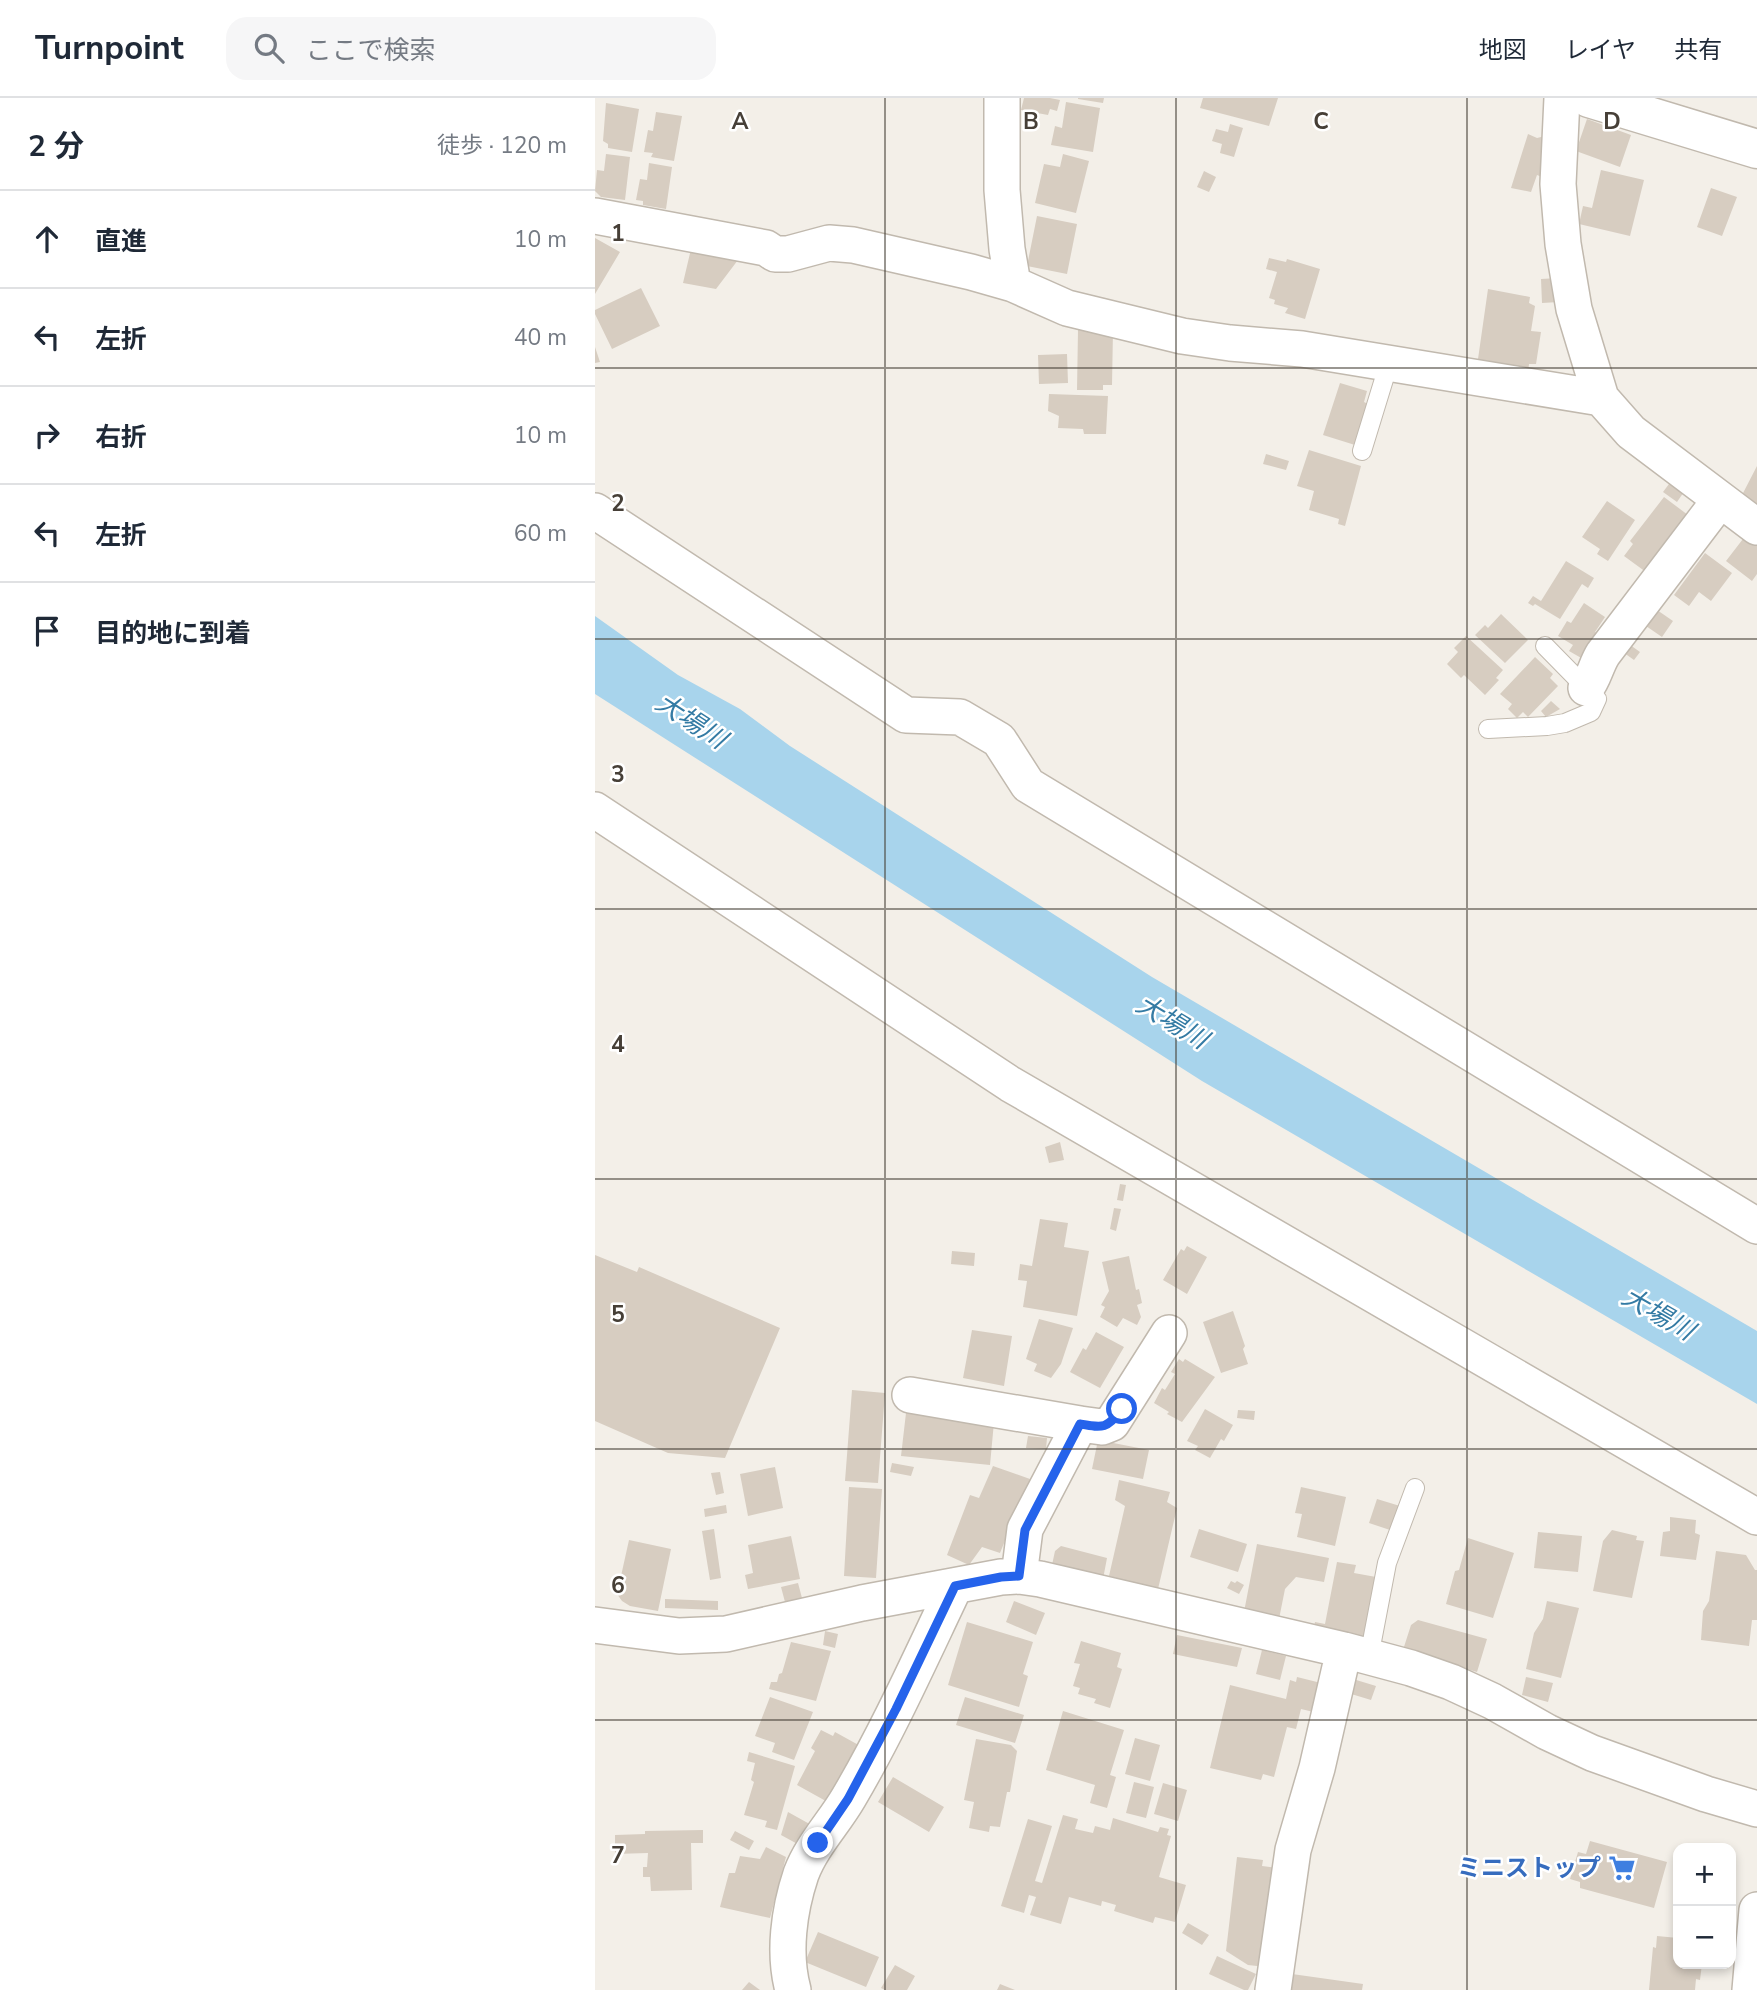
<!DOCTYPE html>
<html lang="ja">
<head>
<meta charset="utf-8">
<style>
  :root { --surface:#fff; --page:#f6f6f7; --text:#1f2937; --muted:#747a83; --line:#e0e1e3 }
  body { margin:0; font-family:"Nunito Sans","Noto Sans JP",sans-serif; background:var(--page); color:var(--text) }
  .controls { position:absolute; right:21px; bottom:21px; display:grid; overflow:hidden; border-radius:14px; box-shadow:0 4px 10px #0003 }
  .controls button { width:63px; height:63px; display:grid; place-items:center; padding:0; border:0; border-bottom:2px solid var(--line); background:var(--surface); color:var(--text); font:35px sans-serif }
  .stop { position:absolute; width:21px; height:21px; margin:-16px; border:5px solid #2563eb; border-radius:50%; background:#fff }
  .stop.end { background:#2563eb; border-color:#fff; box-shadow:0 2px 7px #0008 }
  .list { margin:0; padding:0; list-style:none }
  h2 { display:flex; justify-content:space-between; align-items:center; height:91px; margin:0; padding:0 28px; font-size:30px }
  h2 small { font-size:23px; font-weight:400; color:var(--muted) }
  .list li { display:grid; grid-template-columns:46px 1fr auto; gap:21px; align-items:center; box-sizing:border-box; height:98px; padding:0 28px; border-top:2px solid var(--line) }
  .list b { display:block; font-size:26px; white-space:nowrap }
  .list em { font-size:23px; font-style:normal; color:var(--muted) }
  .icon { flex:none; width:38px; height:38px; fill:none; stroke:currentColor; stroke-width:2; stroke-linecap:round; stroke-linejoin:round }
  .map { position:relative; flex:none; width:1162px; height:1892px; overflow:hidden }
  header { display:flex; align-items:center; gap:42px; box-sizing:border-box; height:98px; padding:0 35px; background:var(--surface); border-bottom:2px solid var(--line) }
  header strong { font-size:33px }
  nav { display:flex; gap:38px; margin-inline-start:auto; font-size:24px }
  .search { width:490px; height:63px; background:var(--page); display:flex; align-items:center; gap:18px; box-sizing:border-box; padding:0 24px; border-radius:21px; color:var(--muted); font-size:26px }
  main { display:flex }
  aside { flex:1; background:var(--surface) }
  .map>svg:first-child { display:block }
</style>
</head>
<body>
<header>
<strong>Turnpoint</strong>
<div class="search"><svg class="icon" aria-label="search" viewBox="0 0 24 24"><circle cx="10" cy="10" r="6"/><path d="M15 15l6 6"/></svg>ここで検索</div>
<nav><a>地図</a><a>レイヤ</a><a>共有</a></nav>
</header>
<main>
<aside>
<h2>2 分<small>徒歩 · 120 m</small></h2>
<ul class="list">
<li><svg class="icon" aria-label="ahead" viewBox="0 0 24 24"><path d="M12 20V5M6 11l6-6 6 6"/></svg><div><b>直進</b></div><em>10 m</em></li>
<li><svg class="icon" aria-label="left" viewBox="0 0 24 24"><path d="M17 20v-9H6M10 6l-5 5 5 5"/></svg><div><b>左折</b></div><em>40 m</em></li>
<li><svg class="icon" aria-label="right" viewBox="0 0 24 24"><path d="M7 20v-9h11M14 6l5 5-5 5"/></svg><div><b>右折</b></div><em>10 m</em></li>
<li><svg class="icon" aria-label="left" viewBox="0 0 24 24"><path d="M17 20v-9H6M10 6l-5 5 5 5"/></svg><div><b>左折</b></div><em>60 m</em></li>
<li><svg class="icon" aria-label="arrive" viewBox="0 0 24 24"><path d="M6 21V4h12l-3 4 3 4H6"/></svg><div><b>目的地に到着</b></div></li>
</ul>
</aside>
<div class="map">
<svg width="1162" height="1892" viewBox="0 0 1162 1892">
  <rect width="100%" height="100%" fill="#f3efe8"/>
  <path fill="#a8d4ec" d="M0 518 83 577 145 611 195 648 557 879 1162 1233V1306L607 983 0 596Z"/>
  <path fill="#d7cdc1" d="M429 0H455L465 2 462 13 455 11 453 17 426 12Z
    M483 0H509L508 5 483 1Z
    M608 0H683L674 28 605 10Z
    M471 4 505 10 498 54 456 47 460 28 467 30Z
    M11 5 44 11 37 54 13 50V46L8 43Z
    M61 14 87 18 79 63 56 59 58 55 49 54 53 32 58 33Z
    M992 21 1036 37 1025 69 981 53Z
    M635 26 648 30 639 59 625 55 627 46 617 43 621 31 633 34Z
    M933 36 942 40 954 37 947 79 942 77 936 94 916 90Z
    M11 56 35 59 30 102 6 99 0 93 2 72 9 73Z
    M468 56 494 63 481 115 440 105 449 66 465 69Z
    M54 65 77 69 71 111 48 107V103L41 102 45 81 52 82Z
    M1006 72 1049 82 1035 138 984 126 988 108 997 110Z
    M609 73 621 79 614 94 602 89Z
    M1116 90 1142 99 1127 138 1102 129Z
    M442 118 482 126 472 176 432 168Z
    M0 140 25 154 0 196Z
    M96 151 146 158 121 191 88 185Z
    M674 160 691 164 692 161 725 171 710 221 690 215 693 210 679 206 680 202 674 200 682 174 671 171Z
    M963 180 964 204 947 205 946 181Z
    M46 190 65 228 17 251 0 216V212Z
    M893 191 935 199 934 205 940 208 936 233 946 234 941 266H934L933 276 882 268Z
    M483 232H518L517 287H508V292H482Z
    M0 249 5 264 0 265Z
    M472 256 473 285 444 286 443 257Z
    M745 285 772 293 769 304 773 306 760 347 728 337Z
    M454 296 513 298 511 336H489L488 331 463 330 464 318 453 313Z
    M714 352 766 368 750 428 743 426 744 421 714 412 719 393 702 388Z
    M671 356 694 363 691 372 668 366Z
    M1162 368V410L1146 399Z
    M1080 378 1093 388 1082 404 1068 394Z
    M1069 399 1097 420 1055 477 1029 458 1038 446 1035 443Z
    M1012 403 1040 422 1013 463 1002 456 1005 451 987 439Z
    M1151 437 1162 445V476L1157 483 1131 463Z
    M1110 455 1137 475 1116 503 1104 494 1094 508 1079 497Z
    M971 463 999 480 993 490 987 486 965 521 940 506 938 508 933 505 938 498 946 503Z
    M989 505 1010 519 1000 534 1003 536 988 561 974 553 978 547 963 538 972 523 976 525Z
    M1062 512 1078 523 1067 539 1051 528Z
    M906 516 933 542 910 565 880 537 890 527 893 530Z
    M871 538 908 572 901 580 904 582 890 597 869 577 866 580 852 566 863 554 859 550Z
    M1031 544 1045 554 1039 562 1025 552Z
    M940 559 958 576 955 580 963 588 933 619 928 614 922 620 913 611 917 606 905 596Z
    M956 603 965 611 951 619 946 613Z
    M465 1044 469 1062 454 1065 450 1049Z
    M525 1086 531 1087 528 1103 522 1102Z
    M519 1110 526 1111 521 1133 515 1131Z
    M445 1121 473 1125 469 1149 494 1153 482 1218 428 1209 432 1183 423 1182 425 1166 437 1168Z
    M592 1148 612 1159 592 1196 568 1182 586 1151 589 1153Z
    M357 1153 380 1155 379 1168 356 1166Z
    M0 1157 42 1174 44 1169 185 1230 130 1360 73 1355 0 1323Z
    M534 1158 541 1192 544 1191 547 1205 542 1207 546 1219 542 1227 528 1220 522 1229 505 1219 510 1209 506 1207 514 1193 507 1164Z
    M638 1213 650 1248 648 1251 653 1266 626 1275 608 1224Z
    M444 1221 478 1230 466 1266 456 1280 439 1273 442 1266 431 1261Z
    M377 1232 417 1238 409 1288 368 1280Z
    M501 1234 529 1249 505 1290 475 1274 488 1250 491 1252Z
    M584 1261 588 1264 590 1261 620 1279 587 1324 572 1316 574 1314 559 1305 567 1290 570 1292 580 1276 576 1274Z
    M257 1292 290 1295 283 1385 250 1383Z
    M610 1311 638 1327 629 1343 626 1341 615 1360 600 1352 603 1348 592 1343Z
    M643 1312 660 1313 659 1322 642 1320Z
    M311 1315 399 1324 395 1367 306 1358Z
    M433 1338 452 1340 451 1351 431 1350Z
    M503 1342 554 1352 548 1381 497 1371Z
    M297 1365 319 1369 316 1378 295 1374Z
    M398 1368 435 1381 405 1455 387 1449 374 1467 352 1457 375 1397 384 1400Z
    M180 1369 188 1410 153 1418 145 1376Z
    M125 1374 129 1395 121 1397 116 1375Z
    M524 1382 575 1394 572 1404 582 1410 563 1491 514 1478 530 1408 520 1402Z
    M254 1389 287 1391 281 1480 249 1478Z
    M706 1389 751 1399 740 1448 702 1439 707 1416 700 1415Z
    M782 1401 805 1408 798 1433 774 1425Z
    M131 1407 132 1415 110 1419 109 1411Z
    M1075 1419 1101 1422 1100 1435 1105 1437 1101 1462 1065 1458 1068 1434 1075 1433Z
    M119 1431 126 1480 115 1482 107 1433Z
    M604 1431 652 1446 643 1474 595 1459Z
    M1017 1432 1042 1438 1041 1442 1049 1443 1037 1500 998 1493 1008 1443Z
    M943 1434 987 1438 983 1474 939 1470Z
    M196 1438 205 1481 153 1491 150 1477 158 1475 153 1447Z
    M873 1440 919 1455 898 1520 851 1506 860 1473 864 1472Z
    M34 1442 76 1451 63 1513 35 1508 27 1503 22 1496Z
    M662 1446 734 1460 729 1484 701 1479 690 1491 684 1521 649 1514Z
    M466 1448 512 1460 508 1481 457 1467 460 1453Z
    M1121 1453 1151 1457 1160 1472H1162V1522H1157L1154 1548 1106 1542 1108 1513 1114 1503Z
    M742 1464 761 1467 759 1475 781 1479 768 1544 718 1534 720 1524 730 1526Z
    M636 1483 640 1485 642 1483 649 1487 644 1496 632 1490Z
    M203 1485 207 1500 190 1504 186 1489Z
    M70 1501 123 1503V1512L70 1510Z
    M419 1503 450 1515 441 1537 411 1524Z
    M952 1503 984 1510 966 1580 931 1571 939 1535 948 1521Z
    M823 1522 892 1541 882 1574 808 1552 816 1527Z
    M372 1524 438 1544 428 1576 433 1578 424 1609 353 1587Z
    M230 1533 243 1536 240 1550 228 1547Z
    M582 1537 647 1550 642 1569 578 1556Z
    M486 1543 526 1555 522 1569 527 1571 515 1610 499 1605 501 1601 483 1596 485 1590 478 1588 485 1566 479 1565Z
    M196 1544 236 1553 221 1603 174 1591 176 1584H182L184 1576 187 1575Z
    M667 1552 691 1558 685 1582 661 1576Z
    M702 1579 730 1586 723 1615 706 1611 701 1631 692 1629 679 1679 668 1676 666 1682 615 1670 635 1587 691 1601 695 1582 701 1584Z
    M931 1579 958 1585 953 1604 927 1597Z
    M758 1581 781 1588 776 1602 753 1595Z
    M175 1599 218 1614 199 1662 177 1654 180 1645 160 1638Z
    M370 1599 429 1617 420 1645 361 1627Z
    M468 1613 529 1632 515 1677 521 1679 512 1710 495 1705 500 1687 451 1672Z
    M226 1632 238 1638 240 1634 269 1650 238 1707 202 1687 220 1653 216 1650Z
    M540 1640 565 1647 555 1683 530 1676Z
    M381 1641 416 1647 422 1653 415 1694H412L405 1729 395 1728 394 1734 374 1730 379 1704 369 1702Z
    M154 1654 200 1668 182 1732 170 1729 172 1723 149 1717 159 1684 156 1682 160 1665 152 1663Z
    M298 1679 349 1709 334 1734 283 1704Z
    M539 1684 559 1689 551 1720 531 1715Z
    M568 1685 592 1692 583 1723 559 1716Z
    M193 1714 220 1729 208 1749 186 1737Z
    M468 1717 483 1721 480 1731 498 1735 500 1728 515 1732 518 1720 563 1734 565 1729 574 1731 572 1737 576 1738 564 1779 591 1787 580 1824 560 1819 558 1825 519 1813 521 1807 507 1803 506 1808 474 1799 466 1826 435 1817 441 1799 434 1797 429 1815 406 1808 433 1721 457 1728 440 1783 447 1785Z
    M108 1732V1745H96L97 1792 56 1793 55 1779H48V1769H52L53 1755 20 1756V1737L50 1736V1733Z
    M140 1733 159 1743 154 1752 135 1742Z
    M995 1743 1072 1764 1059 1810 985 1790V1784L975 1781 983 1754 991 1756Z
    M171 1749 191 1759 175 1820 125 1809 134 1775H140L145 1758 165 1761Z
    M642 1759 668 1762 667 1768 683 1770 671 1869 653 1867 631 1853Z
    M593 1825 614 1837 607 1847 587 1835Z
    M223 1834 284 1859 271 1889 210 1864Z
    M1062 1838 1083 1840V1866H1107L1105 1882 1101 1881 1100 1892H1054L1058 1849 1061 1850Z
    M622 1858 661 1876 653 1892H649L614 1876Z
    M300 1867 320 1878 312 1892H290L286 1890Z
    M697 1876 768 1886 767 1892H695Z
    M154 1884 165 1892H147Z
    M405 1886 420 1892H402Z"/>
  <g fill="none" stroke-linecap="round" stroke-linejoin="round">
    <g stroke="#c1b9ae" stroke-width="20">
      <path id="service" d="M767 353 794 265
        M893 631 952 628 970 625 996 614 1002 601 950 548
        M774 1559 792 1465 820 1390"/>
    </g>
    <g stroke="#c1b9ae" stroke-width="38">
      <path id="minor" d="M407 0V92L412 151 418 186 472 210 587 238 635 245 707 251 1006 300
        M967 0 963 86 968 146 979 211 1006 300 1036 334 1162 429
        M0 118 171 150 180 156H193L234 145 258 147 376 174 418 186
        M0 413 311 617 365 619 404 642 433 687 1162 1128
        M991 590C999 580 1001 567 1008 556L1125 402
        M0 712 415 986 1162 1419
        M315 1297 485 1326
        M424 1478 430 1431 485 1326 507 1329 517 1325 574 1235
        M0 1527 84 1538 131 1536 267 1505 406 1479 424 1478 445 1481 749 1552 816 1570 856 1584 897 1603 952 1634 997 1655 1111 1696 1162 1711
        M198 1892C188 1855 194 1812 206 1776 217 1747 239 1725 254 1699 294 1631 326 1559 360 1488
        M678 1892 698 1752 722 1670 749 1552
        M1155 1892 1162 1812"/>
    </g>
    <g stroke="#c1b9ae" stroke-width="41">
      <path id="tertiary" d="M994 0 1162 51"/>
    </g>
    <use href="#service" stroke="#fff" stroke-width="18"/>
    <use href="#minor" stroke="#fff" stroke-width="35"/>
    <use href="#tertiary" stroke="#fff" stroke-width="38"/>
  </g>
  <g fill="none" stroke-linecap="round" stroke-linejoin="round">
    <path stroke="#2563eb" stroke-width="9" d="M223 1745 253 1701 301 1611 360 1488 406 1479 424 1478 430 1432 485 1326C508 1330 512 1331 527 1311"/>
  </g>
  <path fill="none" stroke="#463f37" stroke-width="2" stroke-opacity="0.55" d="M290 0V1892M581 0V1892M872 0V1892M0 270H1162M0 541H1162M0 811H1162M0 1081H1162M0 1351H1162M0 1622H1162"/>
  <defs>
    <g id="supermarket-bare" transform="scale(2.1)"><path d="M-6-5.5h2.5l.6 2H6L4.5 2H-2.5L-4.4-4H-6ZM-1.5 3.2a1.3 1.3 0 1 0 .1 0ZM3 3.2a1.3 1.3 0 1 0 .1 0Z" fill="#3f7fe0" stroke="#fff" stroke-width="2.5" paint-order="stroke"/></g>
  </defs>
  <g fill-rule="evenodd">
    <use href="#supermarket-bare" x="1027" y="1770"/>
  </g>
  <g text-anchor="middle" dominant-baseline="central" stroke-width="5" stroke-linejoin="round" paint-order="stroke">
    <g font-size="24" font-weight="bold" fill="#366cbe" stroke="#fff" text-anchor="end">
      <text x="1006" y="1770">ミニストップ</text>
    </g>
    <g font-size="26" font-style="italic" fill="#347ba4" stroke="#fff">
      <text transform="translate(96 623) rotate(33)">大場川</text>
      <text transform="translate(577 924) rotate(31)">大場川</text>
      <text transform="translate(1063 1216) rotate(30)">大場川</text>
    </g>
  </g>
  <g font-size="23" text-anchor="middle" font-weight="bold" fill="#463f37" stroke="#fff" stroke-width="5" stroke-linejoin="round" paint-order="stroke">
    <text x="145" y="31">A</text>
    <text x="436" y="31">B</text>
    <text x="726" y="31">C</text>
    <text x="1017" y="31">D</text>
    <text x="23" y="143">1</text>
    <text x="23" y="413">2</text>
    <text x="23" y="684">3</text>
    <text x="23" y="954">4</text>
    <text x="23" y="1224">5</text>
    <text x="23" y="1495">6</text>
    <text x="23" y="1765">7</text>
  </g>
</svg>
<div class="controls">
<button>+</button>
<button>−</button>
</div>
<div class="stop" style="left:527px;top:1311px"></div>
<div class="stop end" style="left:223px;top:1745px"></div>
</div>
</main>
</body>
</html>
